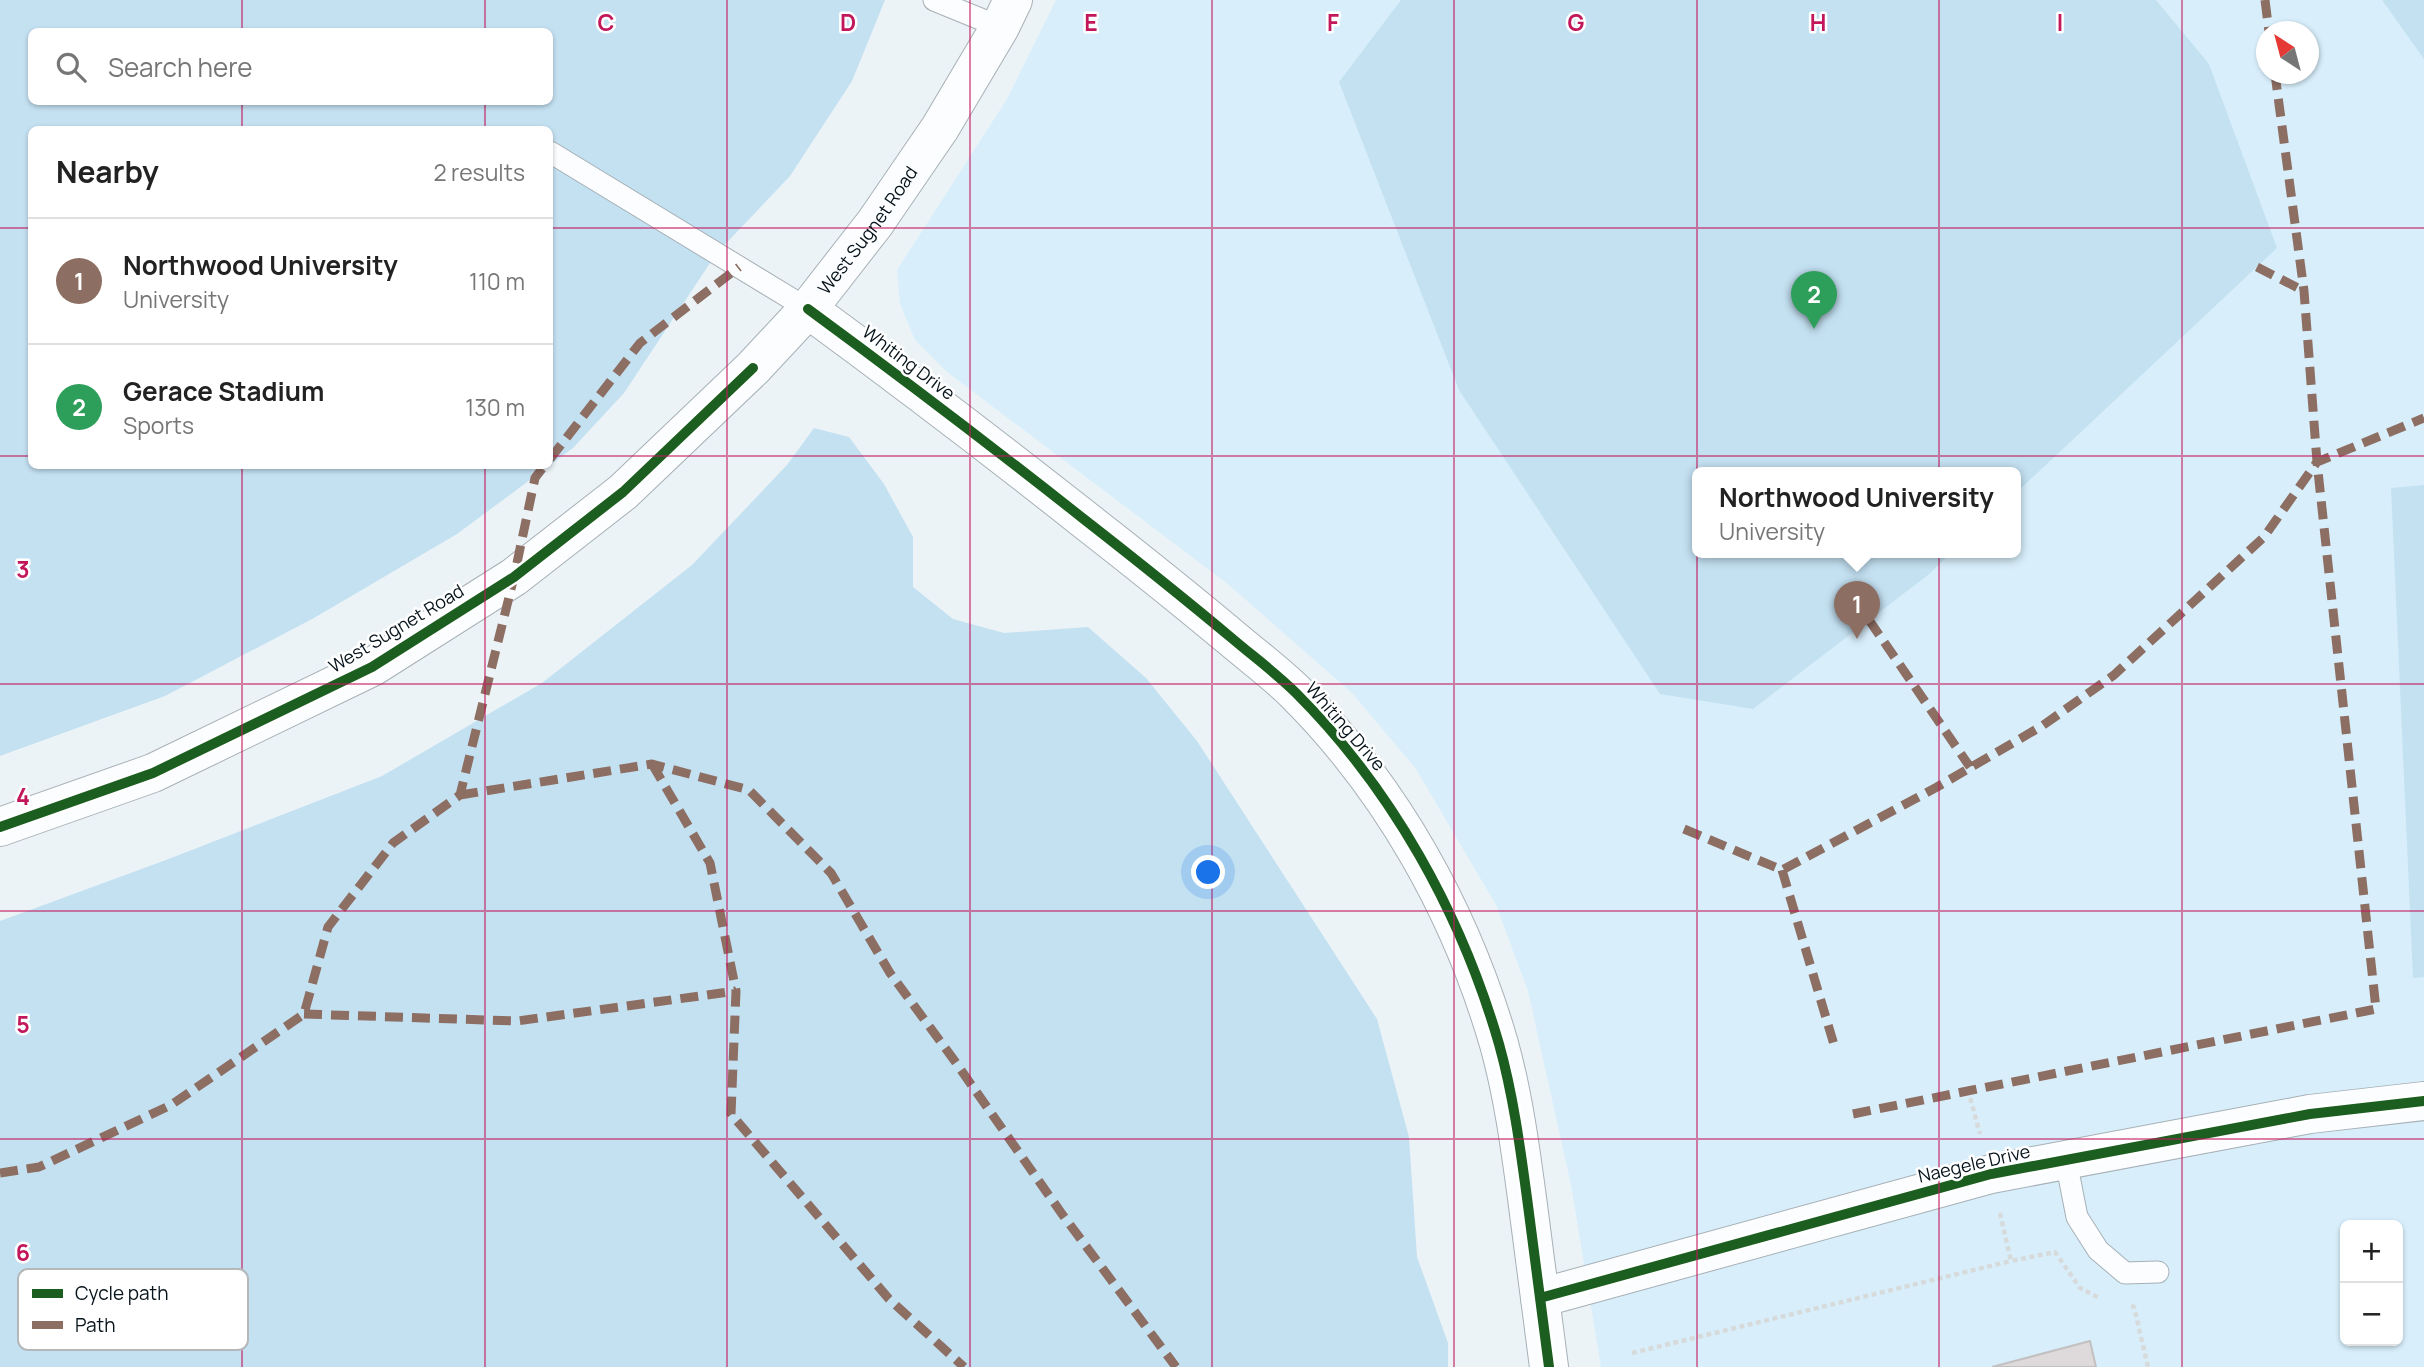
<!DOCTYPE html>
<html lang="en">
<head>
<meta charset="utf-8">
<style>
  :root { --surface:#fff; --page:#f6f6f6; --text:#222; --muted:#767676; --line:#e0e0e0; --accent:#576268 }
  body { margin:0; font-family:Manrope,sans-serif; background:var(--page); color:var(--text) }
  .controls { position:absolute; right:21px; bottom:21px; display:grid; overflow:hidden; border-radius:10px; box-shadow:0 2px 5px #0004 }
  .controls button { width:63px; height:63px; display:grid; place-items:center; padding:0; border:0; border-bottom:2px solid var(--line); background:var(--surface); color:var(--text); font:35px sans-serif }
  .compass { position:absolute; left:2256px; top:21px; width:63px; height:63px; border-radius:50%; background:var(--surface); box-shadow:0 2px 5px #0004; rotate:324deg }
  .you { position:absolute; left:1209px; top:873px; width:24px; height:24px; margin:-18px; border:5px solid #fff; border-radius:50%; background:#1a73e8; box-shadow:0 0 0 10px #1a73e833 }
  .badge { display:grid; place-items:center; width:46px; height:46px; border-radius:50%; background:var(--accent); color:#fff; font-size:23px; font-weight:700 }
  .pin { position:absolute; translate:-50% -58px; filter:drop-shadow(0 2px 4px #0008) }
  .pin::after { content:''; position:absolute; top:37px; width:24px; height:21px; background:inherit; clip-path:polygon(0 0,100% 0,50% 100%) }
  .popup { position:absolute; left:1692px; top:467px; width:329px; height:91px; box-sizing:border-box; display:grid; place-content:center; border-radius:10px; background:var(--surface); filter:drop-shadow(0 2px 5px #0005); font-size:23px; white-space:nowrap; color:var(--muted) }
  .popup b { font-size:26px; color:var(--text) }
  .popup::after { content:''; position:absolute; left:50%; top:100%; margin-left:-14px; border:14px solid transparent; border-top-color:var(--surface) }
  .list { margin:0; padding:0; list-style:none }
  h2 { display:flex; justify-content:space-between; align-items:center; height:91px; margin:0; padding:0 28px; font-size:30px }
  h2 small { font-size:23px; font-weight:400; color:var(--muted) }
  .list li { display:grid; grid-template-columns:46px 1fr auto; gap:21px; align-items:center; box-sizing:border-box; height:126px; padding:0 28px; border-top:2px solid var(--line) }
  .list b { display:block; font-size:26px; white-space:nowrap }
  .list p { margin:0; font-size:23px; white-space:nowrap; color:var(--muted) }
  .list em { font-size:23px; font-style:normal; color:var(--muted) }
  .icon { flex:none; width:38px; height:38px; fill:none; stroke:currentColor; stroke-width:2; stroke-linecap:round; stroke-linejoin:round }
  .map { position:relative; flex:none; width:2424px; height:1367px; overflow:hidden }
  .search { position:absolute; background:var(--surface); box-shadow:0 2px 5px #0004; left:28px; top:28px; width:525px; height:77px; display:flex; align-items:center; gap:18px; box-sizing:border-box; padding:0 24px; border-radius:10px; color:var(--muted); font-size:26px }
  .panel { position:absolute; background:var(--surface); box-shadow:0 2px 5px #0004; left:28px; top:126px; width:525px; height:343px; border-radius:10px }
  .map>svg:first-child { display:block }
</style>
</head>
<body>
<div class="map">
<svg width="2424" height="1367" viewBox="0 0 2424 1367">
  <rect width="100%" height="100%" fill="#ebf3f7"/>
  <path fill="#d8effb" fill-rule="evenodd" d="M1056 0H2424V1367H1601L1571 1185 1528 991 1496 905 1416 769 1352 693 1229 585 947 372 915 340 900 304 897 270 1007 99ZM2266 32H2308V74H2266ZM1698 473H2016V553H1698ZM2345 1225H2398V1341H2345Z"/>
  <path fill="#c4e1f2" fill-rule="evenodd" d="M0 0H885L852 81 790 176 716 254 624 393 573 448 457 534 314 618 165 696 0 756ZM32 32H550V102H32ZM32 130H550V466H32Z
    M1401 0H2156L2209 64 2277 248 2016 493V473H1698V553H1951L1928 575 1753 709 1660 694 1459 390 1339 82Z
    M2382 0H2424V59Z
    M814 428 849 437 884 484 913 537V587L953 619 1004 633 1088 627 1146 678 1197 741 1377 1019 1409 1137 1417 1257 1448 1343V1367H0V921L166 860 382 776 542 683 692 565 787 465Z
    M2424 485V977L2413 978 2391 488Z"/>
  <path fill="#dedadc" stroke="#c3c0c1" stroke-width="2" d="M2090 1341 2096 1367H1992Z"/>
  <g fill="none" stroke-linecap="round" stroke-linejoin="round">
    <g stroke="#a6b0b6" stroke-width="23">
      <path id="lane" d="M934 0 1000 27
        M550 152 808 309
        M2066 1161 2077 1217 2098 1250 2125 1273 2158 1272"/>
    </g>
    <g stroke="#a6b0b6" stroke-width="40">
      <g id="street">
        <path d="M808 309C902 378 994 448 1085 520 1135 559 1185 599 1234 640 1254 657 1277 674 1296 693 1392 789 1461 913 1499 1044 1513 1094 1520 1146 1527 1198 1534 1254 1542 1311 1549 1367"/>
        <path id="s1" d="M0 827 153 773 372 667 514 577 623 492 753 368 808 309 875 223 940 128 1000 27 1013 0"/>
        <path d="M1540 1298 1991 1174 2310 1114 2424 1101"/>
      </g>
    </g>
    <path stroke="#d7dadb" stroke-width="4.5" stroke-dasharray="5 3.5" stroke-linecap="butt" d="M1968 1090 1980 1134
      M2000 1213 2011 1261 2055 1252 2080 1288 2099 1298
      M2131 1306 2134 1307 2148 1367
      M1632 1353 2011 1261"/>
    <use href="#lane" stroke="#fcfdfe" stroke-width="21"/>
    <use href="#street" stroke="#fcfdfe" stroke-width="38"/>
    <path stroke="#8d6e63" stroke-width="9" stroke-dasharray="18 9" stroke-linecap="butt" d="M2265 0 2269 32
      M2257 267 2304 291
      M550 459 640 343 739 267
      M1869 620 1970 767
      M652 764 710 863 736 991 731 1114 889 1299 964 1367
      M460 795 652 764 749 790 831 873 890 973 954 1060 1062 1214 1176 1367
      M1684 829 1782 870 1937 787 2042 726 2114 675 2264 537 2317 462 2424 418
      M1782 870 1835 1048
      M304 1014 517 1021 736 991
      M1853 1114 2376 1009 2317 462 2304 291 2275 74
      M0 1173 39 1167 171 1105 304 1014 328 927 393 843 460 795 514 577 535 478 544 466"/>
    <g stroke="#fff" stroke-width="15">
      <path id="cycleway" d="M808 309C902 378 994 448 1085 520 1135 559 1185 599 1234 640 1254 657 1277 674 1296 693 1392 789 1461 913 1499 1044 1513 1094 1520 1146 1527 1198 1534 1254 1542 1311 1549 1367
        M0 827 153 773 372 667 514 577 623 492 753 368
        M1540 1298 1991 1174 2310 1114 2424 1101"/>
    </g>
    <use href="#cycleway" stroke="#1b5e20" stroke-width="10"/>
  </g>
  <path fill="none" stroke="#c2185b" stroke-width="2" stroke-opacity="0.55" d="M242 0V32M485 0V32M727 0V1367M970 0V1367M1212 0V1367M1454 0V1367M1697 0V1367M1939 0V1367M2182 0V1367M242 102V130M485 102V130M0 228H32M550 228H2424M0 456H32M550 456H2424M242 466V1367M485 466V1367M0 684H2424M0 911H2424M0 1139H2424"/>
  <g text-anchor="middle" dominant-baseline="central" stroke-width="5" stroke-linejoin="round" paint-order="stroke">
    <g font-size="18" fill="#07141b" stroke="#fff">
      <text stroke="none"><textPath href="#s1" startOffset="1071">West Sugnet Road</textPath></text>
      <text transform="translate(909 362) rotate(37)">Whiting Drive</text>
      <text transform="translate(396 628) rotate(-31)">West Sugnet Road</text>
      <text transform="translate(1346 726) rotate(49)">Whiting Drive</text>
      <text transform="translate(1974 1163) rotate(-13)">Naegele Drive</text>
    </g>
  </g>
  <rect x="18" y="1269" width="230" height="81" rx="10" fill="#fff" stroke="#b5b8bb" stroke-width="2"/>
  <rect x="32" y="1289" width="31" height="9" fill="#1b5e20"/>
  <rect x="32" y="1321" width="31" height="8" fill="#8d6e63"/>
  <g font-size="19" fill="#07141b">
    <text x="75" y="1300">Cycle path</text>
    <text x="75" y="1332">Path</text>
  </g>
  <g font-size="23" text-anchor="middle" font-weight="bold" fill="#c2185b" stroke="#fff" stroke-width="5" stroke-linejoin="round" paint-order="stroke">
    <text x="606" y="31">C</text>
    <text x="848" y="31">D</text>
    <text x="1091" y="31">E</text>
    <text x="1333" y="31">F</text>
    <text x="1576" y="31">G</text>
    <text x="1818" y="31">H</text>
    <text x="2060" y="31">I</text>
    <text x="23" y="578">3</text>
    <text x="23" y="805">4</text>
    <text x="23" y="1033">5</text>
    <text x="23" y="1261">6</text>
  </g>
</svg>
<div class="controls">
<button>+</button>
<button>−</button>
</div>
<svg class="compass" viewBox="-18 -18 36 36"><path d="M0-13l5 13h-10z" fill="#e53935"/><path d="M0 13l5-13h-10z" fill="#767676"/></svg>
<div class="you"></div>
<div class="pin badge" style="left:1857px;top:639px;background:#8d6e63">1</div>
<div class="popup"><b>Northwood University</b>University</div>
<div class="pin badge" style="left:1814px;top:329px;background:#2e9e5b">2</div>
<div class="search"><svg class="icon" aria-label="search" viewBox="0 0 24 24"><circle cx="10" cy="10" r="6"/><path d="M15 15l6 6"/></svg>Search here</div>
<section class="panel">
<h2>Nearby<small>2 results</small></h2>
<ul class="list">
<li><span class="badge" style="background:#8d6e63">1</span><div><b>Northwood University</b><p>University</p></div><em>110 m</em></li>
<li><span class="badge" style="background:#2e9e5b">2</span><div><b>Gerace Stadium</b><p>Sports</p></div><em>130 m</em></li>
</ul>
</section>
</div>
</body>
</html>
